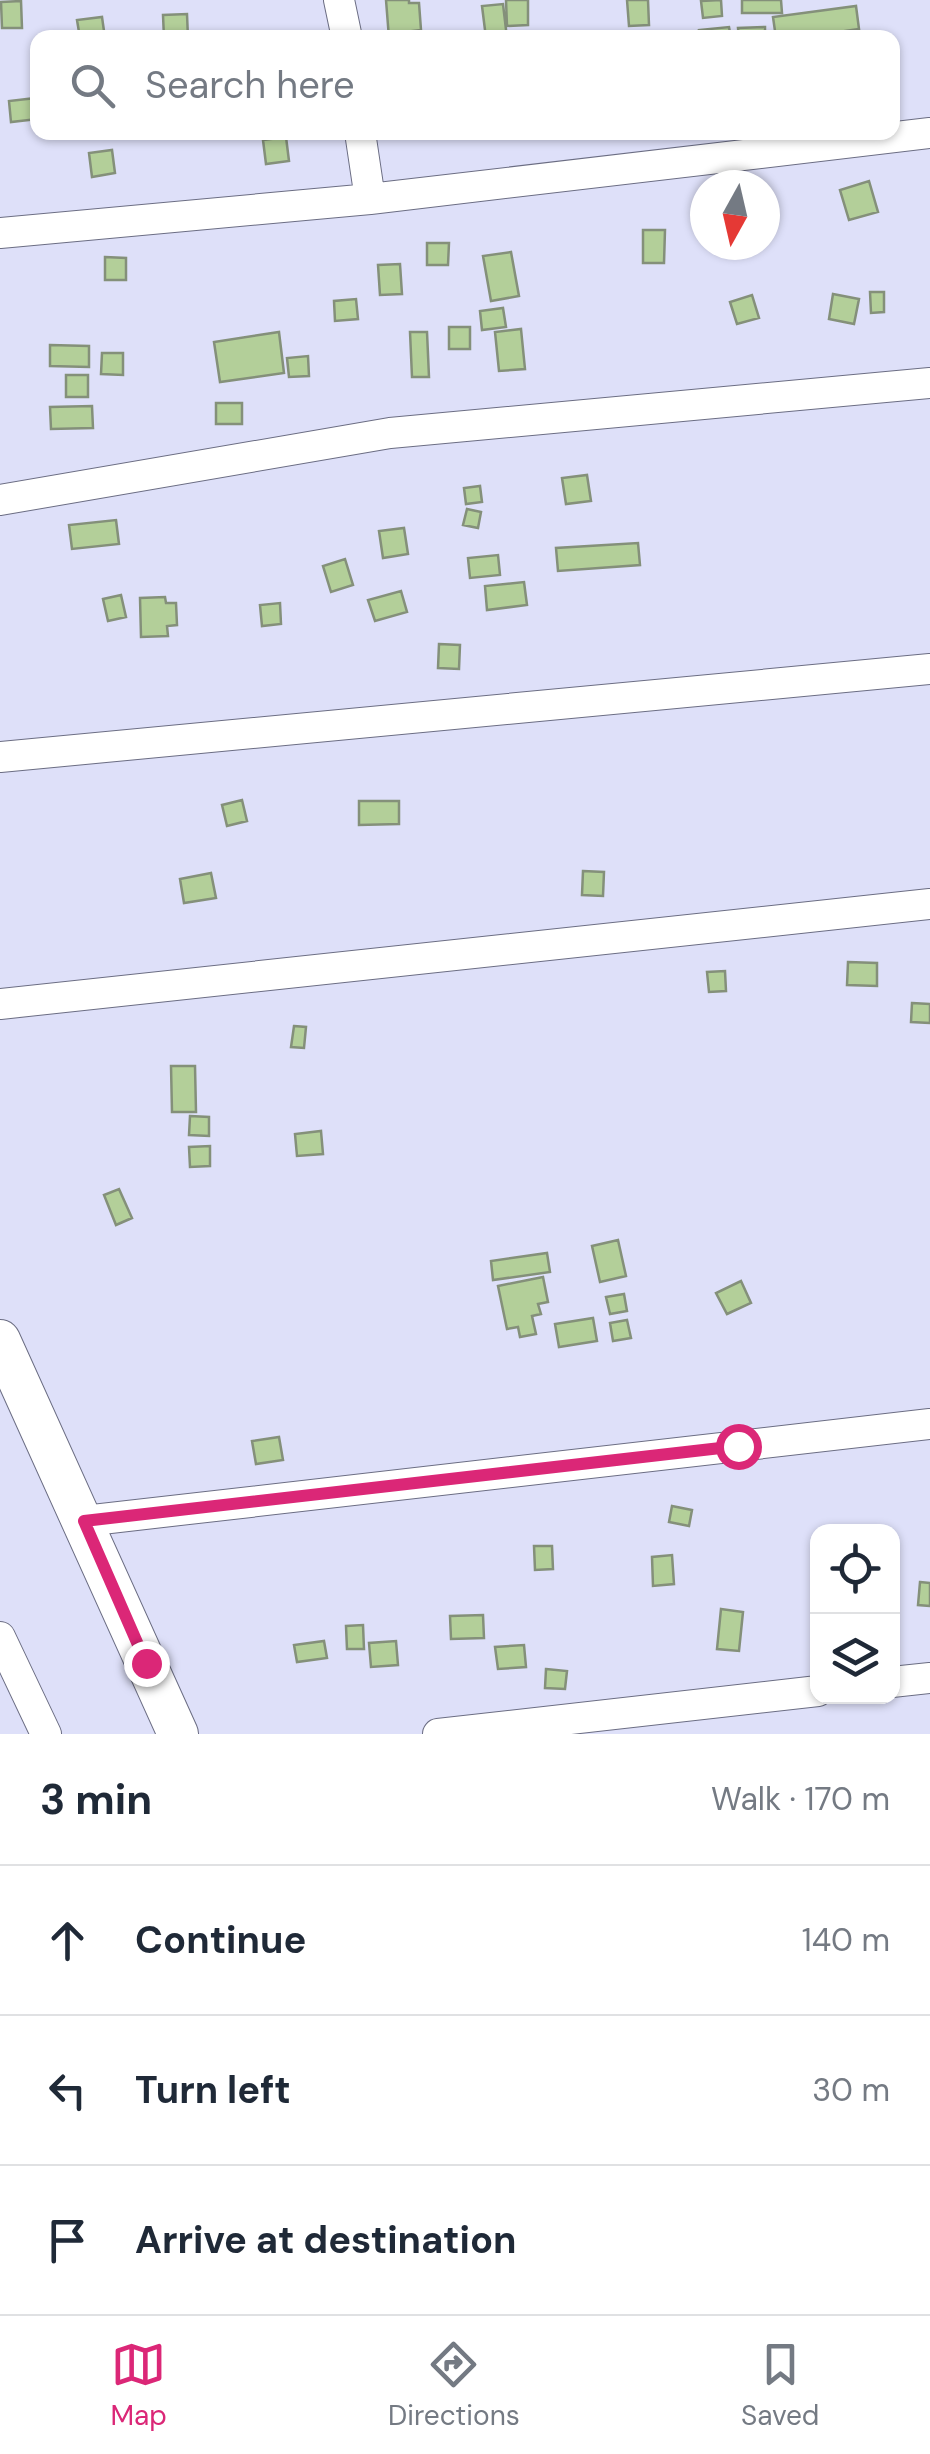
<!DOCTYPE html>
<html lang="en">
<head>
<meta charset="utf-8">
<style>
  :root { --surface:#fff; --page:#f6f6f7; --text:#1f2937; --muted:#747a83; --line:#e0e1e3; --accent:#db2777 }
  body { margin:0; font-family:"DM Sans",sans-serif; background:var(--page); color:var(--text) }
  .controls { position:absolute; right:30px; bottom:30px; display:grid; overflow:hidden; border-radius:20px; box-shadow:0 2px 8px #0004 }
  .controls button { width:90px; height:90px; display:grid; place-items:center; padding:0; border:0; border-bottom:2px solid var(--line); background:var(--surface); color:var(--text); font:50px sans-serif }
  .compass { position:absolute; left:690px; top:170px; width:90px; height:90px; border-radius:50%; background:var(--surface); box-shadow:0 2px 8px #0004; rotate:188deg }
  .stop { position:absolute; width:30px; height:30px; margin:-22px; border:8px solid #db2777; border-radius:50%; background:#fff }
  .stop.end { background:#db2777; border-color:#fff; box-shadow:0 2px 10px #0008 }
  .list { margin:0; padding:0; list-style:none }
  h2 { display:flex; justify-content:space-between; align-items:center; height:130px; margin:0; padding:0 40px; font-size:42px }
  h2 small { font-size:32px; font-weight:400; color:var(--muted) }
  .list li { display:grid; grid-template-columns:65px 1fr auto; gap:30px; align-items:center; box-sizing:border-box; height:150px; padding:0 40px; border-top:2px solid var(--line) }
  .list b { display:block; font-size:38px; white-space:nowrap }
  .list em { font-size:32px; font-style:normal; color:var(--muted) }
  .icon { flex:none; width:55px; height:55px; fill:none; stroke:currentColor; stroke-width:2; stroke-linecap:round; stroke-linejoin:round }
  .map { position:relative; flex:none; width:930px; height:1734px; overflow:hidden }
  .search { position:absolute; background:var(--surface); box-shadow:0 2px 8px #0004; left:30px; right:30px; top:30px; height:110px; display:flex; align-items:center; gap:25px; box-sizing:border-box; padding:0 35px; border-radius:20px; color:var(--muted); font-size:38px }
  .sheet { height:580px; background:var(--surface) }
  nav { display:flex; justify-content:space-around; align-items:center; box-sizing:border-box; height:140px; border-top:2px solid var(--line); background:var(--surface); font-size:28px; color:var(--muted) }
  nav a { display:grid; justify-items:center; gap:5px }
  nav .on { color:var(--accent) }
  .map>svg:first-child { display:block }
</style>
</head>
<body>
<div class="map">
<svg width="930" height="1734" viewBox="0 0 930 1734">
  <rect width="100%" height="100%" fill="#dee0f9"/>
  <path fill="#b3cf99" stroke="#84907a" stroke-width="2.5" d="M386 0H409V3H419L421 30 412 31V38H389Z
    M506 0H528V25L507 26Z
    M627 0H648L649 25 629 26Z
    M721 0 722 16 703 18 701 1Z
    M742 0H781L782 13H742Z
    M21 1 22 28H2L1 2Z
    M503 4 507 38H486L482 6Z
    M856 6 859 29 797 38H776L773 17Z
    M187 14 188 38H164L163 15Z
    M102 17 105 38H80L77 20Z
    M729 27 731 38H700L699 30Z
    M765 27V38H739L738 28Z
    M36 98 38 119 11 122 9 101Z
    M286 137 289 161 266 164 263 140Z
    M112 150 115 173 92 177 89 153Z
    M869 181 878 212 849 220 840 190Z
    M643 230H665L664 263H643Z
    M427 243H449L448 265H427Z
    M511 252 519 296 491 301 483 256Z
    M105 257 126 258V280H105Z
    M400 264 402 294 380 295 378 265Z
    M870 292H884V312L871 313Z
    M833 294 859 299 854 324 829 319Z
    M752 295 759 318 737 324 730 302Z
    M356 299 358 319 335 321 334 301Z
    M503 308 506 327 482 330 480 311Z
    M449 327H470V349H449Z
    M521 329 525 369 499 371 495 332Z
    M279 332 284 373 220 382 214 342Z
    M410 332H427L429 377H412Z
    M50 345 89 346V367L50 366Z
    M102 353H123V375L101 374Z
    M308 356 309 376 289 377 287 358Z
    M66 375H88V397H66Z
    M216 403H242V424H216Z
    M92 406 93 428 51 429 50 407Z
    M587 475 591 501 566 504 562 478Z
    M480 486 482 502 466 504 464 488Z
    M467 509 481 512 478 528 463 525Z
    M116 520 119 544 72 549 69 525Z
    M404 528 408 554 383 558 379 531Z
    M638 543 640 565 558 571 556 548Z
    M498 555 500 575 470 578 468 558Z
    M345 559 353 585 331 592 323 566Z
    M524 582 527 605 487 610 485 586Z
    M401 591 407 612 375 621 368 600Z
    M121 595 126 617 108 621 103 599Z
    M165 597 166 603H176L177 625 167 626 168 636 141 637 140 598Z
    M280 603 281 624 262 626 260 605Z
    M439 644 460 645 459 669 438 668Z
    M242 800 247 821 227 826 222 805Z
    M359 801H399V824L359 825Z
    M583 871 604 872 603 896 582 895Z
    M211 873 216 898 184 903 180 879Z
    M848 962 877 963V986L847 985Z
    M725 971 726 991 709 992 707 972Z
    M912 1003 930 1004V1023L911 1022Z
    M294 1026 306 1027 304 1048 291 1047Z
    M171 1066H195L196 1112H172Z
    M190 1116 209 1117V1136L189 1135Z
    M321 1131 323 1154 297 1156 295 1134Z
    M210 1146V1166L190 1167 189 1147Z
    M119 1189 132 1218 116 1225 104 1195Z
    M618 1240 626 1276 600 1282 592 1246Z
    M547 1253 550 1272 493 1280 491 1261Z
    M543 1277 548 1302 538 1304 541 1314 532 1316 536 1334 520 1337 518 1327 507 1329 498 1286Z
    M741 1281 751 1303 727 1314 716 1293Z
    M624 1294 627 1311 610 1314 606 1297Z
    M593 1318 597 1341 559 1347 555 1324Z
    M627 1320 631 1338 613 1341 610 1323Z
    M279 1437 283 1460 256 1464 252 1441Z
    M672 1506 692 1510 689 1526 669 1522Z
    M534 1546H552L553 1569 535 1570Z
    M672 1555 674 1584 653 1586 652 1557Z
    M920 1582 930 1583V1606L918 1605Z
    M721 1609 743 1612 739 1651 717 1649Z
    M483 1615 484 1638 451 1639 450 1616Z
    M363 1625 364 1649H347L346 1626Z
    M324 1641 327 1658 297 1662 294 1645Z
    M396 1641 398 1665 371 1667 369 1643Z
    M524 1645 526 1667 498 1669 495 1647Z
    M546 1669 567 1671 565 1689 545 1688Z"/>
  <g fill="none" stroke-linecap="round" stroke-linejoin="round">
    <g stroke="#6b6d83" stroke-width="32">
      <path id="minor" d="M339 0 347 38
        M360 132 370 199
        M0 233 370 199 930 133
        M0 500 390 433 930 383
        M0 757 930 669
        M0 1004 930 904
        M84 1521 930 1424
        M0 1637 46 1734
        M892 1682 930 1678
        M438 1734 818 1691"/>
    </g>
    <g stroke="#6b6d83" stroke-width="42">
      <path id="major" d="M0 1340 178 1734"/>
    </g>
    <use href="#minor" stroke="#fff" stroke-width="30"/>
    <use href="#major" stroke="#fff" stroke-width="40"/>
  </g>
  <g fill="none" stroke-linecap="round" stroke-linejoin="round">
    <path stroke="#db2777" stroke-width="12" d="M146 1663 84 1521 738 1446"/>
  </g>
</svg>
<div class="controls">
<button><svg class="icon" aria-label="locate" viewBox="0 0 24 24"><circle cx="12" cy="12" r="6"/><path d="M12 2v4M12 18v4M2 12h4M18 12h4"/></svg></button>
<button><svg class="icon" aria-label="layers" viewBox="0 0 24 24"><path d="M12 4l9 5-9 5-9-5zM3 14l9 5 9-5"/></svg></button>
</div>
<svg class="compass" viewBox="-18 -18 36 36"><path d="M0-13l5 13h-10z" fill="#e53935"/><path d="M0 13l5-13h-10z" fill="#747a83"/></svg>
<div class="stop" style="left:738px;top:1446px"></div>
<div class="stop end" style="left:146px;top:1663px"></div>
<div class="search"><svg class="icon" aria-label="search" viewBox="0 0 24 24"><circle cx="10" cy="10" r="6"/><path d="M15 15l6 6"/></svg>Search here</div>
</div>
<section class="sheet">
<h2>3 min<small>Walk · 170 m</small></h2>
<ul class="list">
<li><svg class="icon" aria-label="ahead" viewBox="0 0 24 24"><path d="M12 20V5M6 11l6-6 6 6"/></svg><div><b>Continue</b></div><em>140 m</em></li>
<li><svg class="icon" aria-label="left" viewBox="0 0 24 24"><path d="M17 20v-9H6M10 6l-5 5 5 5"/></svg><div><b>Turn left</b></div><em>30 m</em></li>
<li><svg class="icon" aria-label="arrive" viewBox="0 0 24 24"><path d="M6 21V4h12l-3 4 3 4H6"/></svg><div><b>Arrive at destination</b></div></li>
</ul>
</section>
<nav>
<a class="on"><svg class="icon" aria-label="map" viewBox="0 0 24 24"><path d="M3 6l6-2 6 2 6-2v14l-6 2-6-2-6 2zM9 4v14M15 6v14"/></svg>Map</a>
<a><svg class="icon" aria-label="directions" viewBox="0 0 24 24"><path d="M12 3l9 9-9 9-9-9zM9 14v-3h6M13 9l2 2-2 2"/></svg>Directions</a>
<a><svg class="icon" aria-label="saved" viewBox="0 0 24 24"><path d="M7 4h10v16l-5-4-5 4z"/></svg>Saved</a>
</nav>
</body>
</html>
